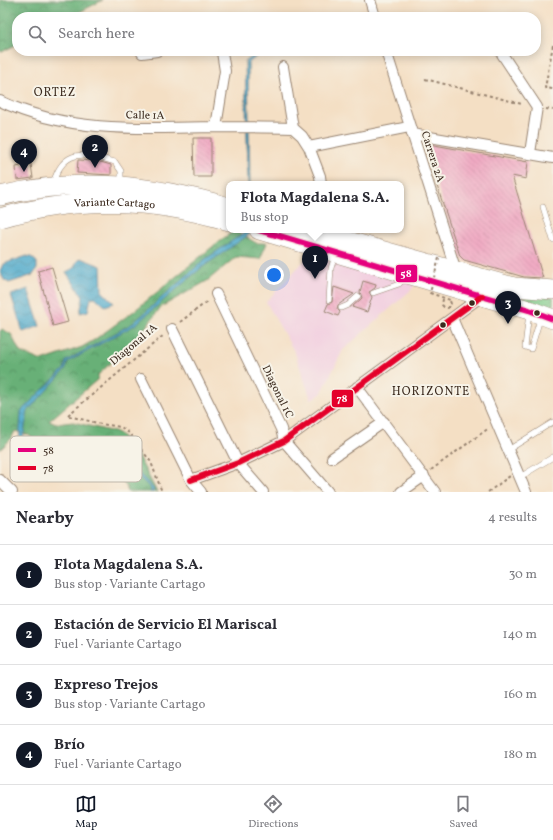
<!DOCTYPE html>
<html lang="en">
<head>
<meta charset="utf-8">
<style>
  :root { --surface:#fff; --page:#f7f7f7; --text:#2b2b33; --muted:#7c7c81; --line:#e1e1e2; --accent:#111827 }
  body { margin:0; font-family:Vollkorn,serif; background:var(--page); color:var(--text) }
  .you { position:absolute; left:274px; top:275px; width:14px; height:14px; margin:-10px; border:3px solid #fff; border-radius:50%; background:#1a73e8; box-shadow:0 0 0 6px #1a73e833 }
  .badge { display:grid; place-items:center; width:26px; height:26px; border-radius:50%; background:var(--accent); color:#fff; font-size:13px; font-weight:700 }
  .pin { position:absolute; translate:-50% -33px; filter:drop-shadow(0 1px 2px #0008) }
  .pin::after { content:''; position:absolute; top:21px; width:14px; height:12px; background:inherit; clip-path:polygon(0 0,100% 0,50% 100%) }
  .popup { position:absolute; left:226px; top:181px; width:178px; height:52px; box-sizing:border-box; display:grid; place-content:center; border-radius:8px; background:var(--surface); filter:drop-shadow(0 1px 3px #0005); font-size:13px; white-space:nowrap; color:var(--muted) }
  .popup b { font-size:15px; color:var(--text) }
  .popup::after { content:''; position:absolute; left:50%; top:100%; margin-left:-8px; border:8px solid transparent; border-top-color:var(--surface) }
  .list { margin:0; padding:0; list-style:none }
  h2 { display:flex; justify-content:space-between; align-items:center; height:52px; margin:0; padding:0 16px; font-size:17px }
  h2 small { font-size:13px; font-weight:400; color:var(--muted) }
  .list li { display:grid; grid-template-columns:26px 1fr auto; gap:12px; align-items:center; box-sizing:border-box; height:60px; padding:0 16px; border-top:1px solid var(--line) }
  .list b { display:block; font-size:15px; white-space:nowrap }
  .list p { margin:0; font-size:13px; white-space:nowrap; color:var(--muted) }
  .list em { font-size:13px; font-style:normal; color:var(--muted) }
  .icon { flex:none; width:22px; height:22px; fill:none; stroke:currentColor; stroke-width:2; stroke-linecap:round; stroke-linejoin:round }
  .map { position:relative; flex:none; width:553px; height:492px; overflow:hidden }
  .search { position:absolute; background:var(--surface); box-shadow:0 2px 10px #0003; left:12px; right:12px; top:12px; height:44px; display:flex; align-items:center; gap:10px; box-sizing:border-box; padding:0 14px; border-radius:16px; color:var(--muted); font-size:15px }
  .sheet { height:292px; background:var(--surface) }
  nav { display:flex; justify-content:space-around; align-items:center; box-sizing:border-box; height:56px; border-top:1px solid var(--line); background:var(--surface); font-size:11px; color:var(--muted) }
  nav a { display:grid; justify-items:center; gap:2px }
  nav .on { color:var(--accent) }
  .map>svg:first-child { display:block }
</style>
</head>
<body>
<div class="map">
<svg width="553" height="492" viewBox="0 0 553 492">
  <defs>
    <pattern id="forest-crowns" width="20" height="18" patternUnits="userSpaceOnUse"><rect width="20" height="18" fill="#67b077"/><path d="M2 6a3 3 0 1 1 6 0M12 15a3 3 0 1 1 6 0" fill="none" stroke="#568f61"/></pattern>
    <pattern id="garden-furrows" width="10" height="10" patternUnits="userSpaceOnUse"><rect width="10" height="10" fill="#7fcc8b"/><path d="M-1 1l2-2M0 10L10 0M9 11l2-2" fill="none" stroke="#6faf78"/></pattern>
    <pattern id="water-waves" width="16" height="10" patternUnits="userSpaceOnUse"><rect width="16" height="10" fill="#4ca8ca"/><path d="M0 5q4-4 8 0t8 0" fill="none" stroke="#4089a3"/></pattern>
    <pattern id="building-back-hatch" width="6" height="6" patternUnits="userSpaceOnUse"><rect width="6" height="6" fill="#f0aac3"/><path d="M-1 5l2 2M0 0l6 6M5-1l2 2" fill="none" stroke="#cf92a7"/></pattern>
  </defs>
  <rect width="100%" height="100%" fill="#f7f3e8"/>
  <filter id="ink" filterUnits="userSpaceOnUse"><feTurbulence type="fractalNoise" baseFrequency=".025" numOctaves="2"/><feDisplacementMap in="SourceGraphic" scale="8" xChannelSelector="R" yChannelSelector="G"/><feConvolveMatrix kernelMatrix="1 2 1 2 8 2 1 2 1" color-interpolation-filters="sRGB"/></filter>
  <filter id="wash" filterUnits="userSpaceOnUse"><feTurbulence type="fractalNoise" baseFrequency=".012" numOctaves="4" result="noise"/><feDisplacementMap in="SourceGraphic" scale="16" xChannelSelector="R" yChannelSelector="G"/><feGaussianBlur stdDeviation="0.9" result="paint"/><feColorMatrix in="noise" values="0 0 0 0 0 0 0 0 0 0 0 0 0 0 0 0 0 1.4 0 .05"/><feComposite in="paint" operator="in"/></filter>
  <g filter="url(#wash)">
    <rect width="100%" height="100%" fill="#f4dfc4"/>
    <path fill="#f2cfe0" d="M315 249 417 280 412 289 343 350 321 394 311 399 295 353 266 302Z"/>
    <path fill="url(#forest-crowns)" stroke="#516d4a" d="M0 0H103L70 17H17V44L2 52 0 51Z
      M235 230 256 243H267L260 259 236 257 207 281 161 307 139 336 98 375V379L49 421 56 424 73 422 118 433 132 445 157 492H128L126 486 114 473 108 457 73 465 28 435 15 431 11 439 0 450V331L2 329 11 334 20 352 42 361 82 347 94 340 134 311 217 243Z"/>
    <path fill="url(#garden-furrows)" stroke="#5d7b54" d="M288 230 553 297V308L527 301Z"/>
    <path fill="url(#water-waves)" stroke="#446974" d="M260 51H264L248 63 250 184H248L245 62Z
      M248 230H251L250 234 200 269 135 325 68 362 66 369 28 411 23 438 75 448 117 451 154 489 153 492H150L151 489 114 452 73 451 19 442 21 411 64 369 66 361 133 323 204 260Z
      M27 256 31 257 37 262V269L33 275 9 283 4 280 0 271 3 264Z
      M80 258 101 266 102 291 114 303 105 306 95 297 91 298 88 311 80 313 83 297 66 272 74 268 77 261Z
      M28 289 40 326 23 332 11 295Z"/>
    <g id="blocks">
      <path fill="url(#building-back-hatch)" d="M193 138H211V177H194Z
        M423 143 528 162 526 179 512 176 543 278 524 277 464 260 460 256Z
        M78 160 97 161 111 165V175L77 173Z
        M31 164 33 178 17 180 16 167Z
        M52 267 68 322 53 326 38 271Z
        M363 281 376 285 375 288 369 292 372 297 367 312 352 307 362 298 360 292Z
        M334 287 354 294 338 305 337 309 340 312 338 316 325 311 328 304 332 302Z"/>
    </g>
  </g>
  <g filter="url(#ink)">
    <use href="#blocks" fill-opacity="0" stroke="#988471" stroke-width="1"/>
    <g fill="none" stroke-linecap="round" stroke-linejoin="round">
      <g stroke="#988471" stroke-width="6">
        <path id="lane" d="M53 184C63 147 85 153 115 162L121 171V182
          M543 207 553 240
          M373 293 399 284 405 277
          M329 300 331 268 335 256
          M341 308 348 305 358 296
          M529 313 525 347 531 349 540 319
          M508 450 553 422
          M520 477 553 457"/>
      </g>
      <g stroke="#988471" stroke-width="12">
        <path id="street" d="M370 0 375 17
          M386 51 456 271
          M500 51 537 107 530 153
          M142 53 157 51
          M283 67 293 128 302 136 309 147 320 176 321 184
          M0 101C67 133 142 129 213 127 240 127 266 127 293 128
          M216 127 225 71 222 52 220 51
          M412 134 553 158
          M309 147 409 127
          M216 294 281 429 284 441 328 492
          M452 318 526 492
          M172 329 238 463 263 492
          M141 379 191 480 201 492
          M357 387 435 492
          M332 458 384 422
          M0 480 12 492
          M191 480 238 463 284 441 482 296
          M401 492 424 476"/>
      </g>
      <g stroke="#988471" stroke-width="20">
        <g id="highway">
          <path d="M0 196C79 176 152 185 229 207"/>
          <path id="s1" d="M0 218C79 196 150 198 229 221"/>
          <path d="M259 230 529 310 553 319"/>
          <path d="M308 230 514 287 553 290"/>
        </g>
      </g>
      <path stroke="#988471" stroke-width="2" stroke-dasharray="3 3" stroke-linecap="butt" d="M553 45 545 88 553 89
        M425 79 522 104
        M546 109 553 110
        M443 299 442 305 444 307 448 308 451 304 450 301
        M180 322 208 301
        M68 415 164 335
        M69 416 101 424 121 427 129 433 151 462 162 492
        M431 470 489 428
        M488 492 510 476"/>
      <use href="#lane" stroke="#fff" stroke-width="5"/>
      <use href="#street" stroke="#fff" stroke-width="10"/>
      <use href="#highway" stroke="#fff" stroke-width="19"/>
      <path stroke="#988471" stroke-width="2" stroke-dasharray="3 3" stroke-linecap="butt" d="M439 258 430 293 450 300"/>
      <g stroke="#f7f3e8" stroke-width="9">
        <path id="bus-1" d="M259 230 529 310 553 319"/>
      </g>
      <g stroke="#f7f3e8" stroke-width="9">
        <path id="bus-2" d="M191 480 238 463 284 441 482 296"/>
      </g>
      <use href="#bus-1" stroke="#e5007d" stroke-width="6"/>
      <use href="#bus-2" stroke="#e4002b" stroke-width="6"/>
    </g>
  </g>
  <g fill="#3b2a1e" stroke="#f7f3e8" stroke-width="1.5">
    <circle cx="472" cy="303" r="3.5"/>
    <circle cx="537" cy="313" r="3.5"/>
    <circle cx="443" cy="325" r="3.5"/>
  </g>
  <g text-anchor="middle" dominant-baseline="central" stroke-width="4" stroke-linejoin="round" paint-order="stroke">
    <g font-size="11" fill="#3b2a1e" stroke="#f7f3e8">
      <text transform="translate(145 116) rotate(1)">Calle 1A</text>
      <text transform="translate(432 157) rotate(72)">Carrera 2A</text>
      <text stroke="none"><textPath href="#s1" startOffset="116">Variante Cartago</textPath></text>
      <text transform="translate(134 345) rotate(-40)">Diagonal 1A</text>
      <text transform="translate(277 392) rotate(64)">Diagonal 1C</text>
    </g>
    <g font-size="12" letter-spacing="1" fill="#3b2a1e" stroke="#f7f3e8">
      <text x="55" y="93">ORTEZ</text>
      <text x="431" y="392">HORIZONTE</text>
    </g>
  </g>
  <rect x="10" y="436" width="132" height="46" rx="6" fill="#f7f3e8" stroke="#bfb7ab" stroke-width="1"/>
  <rect x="18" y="448" width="18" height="4" fill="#e5007d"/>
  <rect x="18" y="466" width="18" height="4" fill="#e4002b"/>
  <g font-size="11" fill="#3b2a1e">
    <text x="43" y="454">58</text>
    <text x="43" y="472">78</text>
  </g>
  <g stroke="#f7f3e8" stroke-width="1.5">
    <rect x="395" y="264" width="23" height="19" rx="4" fill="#e5007d"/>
    <rect x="331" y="389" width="23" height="19" rx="4" fill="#e4002b"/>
  </g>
  <g font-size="11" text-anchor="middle" font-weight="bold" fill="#fff">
    <text x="406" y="277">58</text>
    <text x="342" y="402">78</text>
  </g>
</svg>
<div class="you"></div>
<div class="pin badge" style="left:315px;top:279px">1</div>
<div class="popup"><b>Flota Magdalena S.A.</b>Bus stop</div>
<div class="pin badge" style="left:95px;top:168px">2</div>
<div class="pin badge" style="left:508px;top:324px">3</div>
<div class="pin badge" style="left:24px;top:172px">4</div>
<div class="search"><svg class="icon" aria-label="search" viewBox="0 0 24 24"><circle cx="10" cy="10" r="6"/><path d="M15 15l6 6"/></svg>Search here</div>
</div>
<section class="sheet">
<h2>Nearby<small>4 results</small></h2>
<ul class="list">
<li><span class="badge">1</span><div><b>Flota Magdalena S.A.</b><p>Bus stop · Variante Cartago</p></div><em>30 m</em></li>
<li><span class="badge">2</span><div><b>Estación de Servicio El Mariscal</b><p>Fuel · Variante Cartago</p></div><em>140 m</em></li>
<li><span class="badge">3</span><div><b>Expreso Trejos</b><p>Bus stop · Variante Cartago</p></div><em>160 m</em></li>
<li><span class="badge">4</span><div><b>Brío</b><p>Fuel · Variante Cartago</p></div><em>180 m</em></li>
</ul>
</section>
<nav>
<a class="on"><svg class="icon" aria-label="map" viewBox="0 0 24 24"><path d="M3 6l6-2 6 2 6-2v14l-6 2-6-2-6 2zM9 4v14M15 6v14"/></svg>Map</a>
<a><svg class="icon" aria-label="directions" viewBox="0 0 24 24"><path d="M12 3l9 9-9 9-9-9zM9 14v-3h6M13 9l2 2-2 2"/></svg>Directions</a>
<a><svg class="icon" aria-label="saved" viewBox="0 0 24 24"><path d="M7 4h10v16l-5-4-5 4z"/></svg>Saved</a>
</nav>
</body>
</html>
